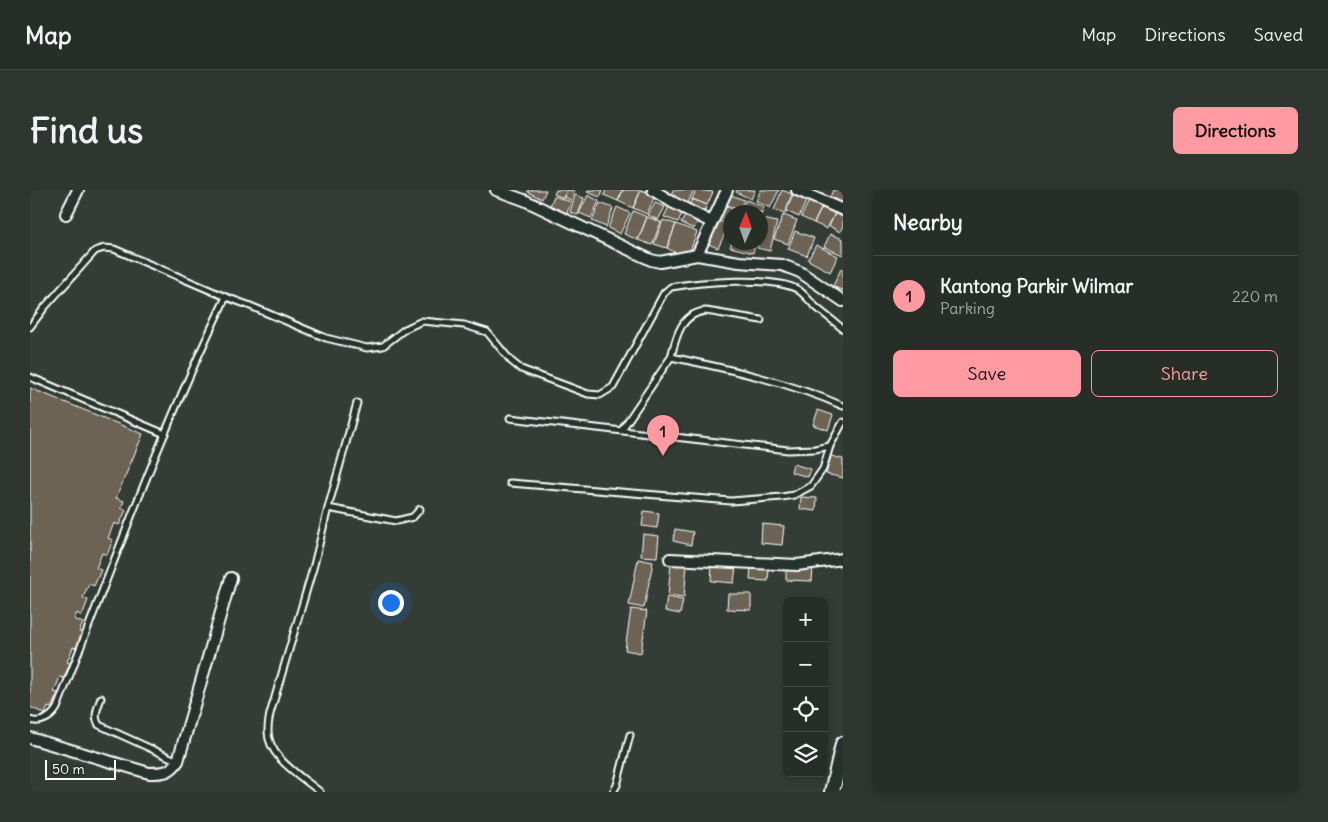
<!DOCTYPE html>
<html lang="en">
<head>
<meta charset="utf-8">
<style>
  :root { --surface:#272e28; --page:#2f3630; --text:#f1f3f6; --muted:#a4a8a8; --line:#434a45; --accent:#ff9aa2 }
  body { margin:0; font-family:Delius,sans-serif; background:var(--page); color:var(--text) }
  .controls { position:absolute; right:15px; bottom:15px; display:grid; overflow:hidden; border-radius:8px; box-shadow:0 2px 8px #0003 }
  .controls button { width:45px; height:45px; display:grid; place-items:center; padding:0; border:0; border-bottom:1px solid var(--line); background:var(--surface); color:var(--text); font:25px sans-serif }
  .compass { position:absolute; left:693px; top:15px; width:45px; height:45px; border-radius:50%; background:var(--surface); box-shadow:0 2px 8px #0003; rotate:2deg }
  .scale { position:absolute; left:15px; bottom:12px; width:71px; box-sizing:border-box; padding-left:5px; border:2px solid #fff; border-top:0; font-size:14px; line-height:18px; white-space:nowrap; color:#fff; -webkit-text-stroke:4px #26332d; paint-order:stroke }
  .you { position:absolute; left:360px; top:412px; width:18px; height:18px; margin:-12px; border:4px solid #fff; border-radius:50%; background:#1a73e8; box-shadow:0 0 0 8px #1a73e833 }
  .badge { display:grid; place-items:center; width:32px; height:32px; border-radius:50%; background:var(--accent); color:#111; font-size:16px; font-weight:700 }
  .pin { position:absolute; translate:-50% -41px; filter:drop-shadow(0 1px 2px #0008) }
  .pin::after { content:''; position:absolute; top:26px; width:18px; height:15px; background:inherit; clip-path:polygon(0 0,100% 0,50% 100%) }
  .list { margin:0; padding:0; list-style:none }
  h2 { display:flex; justify-content:space-between; align-items:center; height:65px; margin:0; padding:0 20px; font-size:21px }
  h2 small { font-size:16px; font-weight:400; color:var(--muted) }
  .list li { display:grid; grid-template-columns:32px 1fr auto; gap:15px; align-items:center; box-sizing:border-box; height:80px; padding:0 20px; border-top:1px solid var(--line) }
  .list b { display:block; font-size:19px; white-space:nowrap }
  .list p { margin:0; font-size:16px; white-space:nowrap; color:var(--muted) }
  .list em { font-size:16px; font-style:normal; color:var(--muted) }
  .actions { display:flex; gap:10px; padding:15px 20px }
  .actions a { flex:1; padding:11px 0; border:1px solid var(--accent); border-radius:8px; text-align:center; font-size:18px; color:var(--accent) }
  .actions .main { background:var(--accent); color:#111 }
  .icon { flex:none; width:28px; height:28px; fill:none; stroke:currentColor; stroke-width:2; stroke-linecap:round; stroke-linejoin:round }
  .map { position:relative; flex:none; width:813px; height:602px; overflow:hidden; border-radius:8px }
  header { display:flex; align-items:center; gap:30px; box-sizing:border-box; height:70px; padding:0 25px; background:var(--surface); border-bottom:1px solid var(--line) }
  header strong { font-size:24px }
  nav { display:flex; gap:28px; margin-inline-start:auto; font-size:18px }
  .intro { display:flex; align-items:center; justify-content:space-between; box-sizing:border-box; height:120px; padding:0 30px }
  h1 { margin:0; font-size:35px }
  .button { padding:12px 22px; border-radius:8px; background:var(--accent); color:#111; font-size:18px; font-weight:700 }
  main { display:flex; gap:30px; padding:0 30px }
  aside { flex:1; background:var(--surface); border-radius:8px; box-shadow:0 2px 8px #0003 }
  .map>svg:first-child { display:block }
</style>
</head>
<body>
<header>
<strong>Map</strong>
<nav><a>Map</a><a>Directions</a><a>Saved</a></nav>
</header>
<div class="intro"><h1>Find us</h1><a class="button">Directions</a></div>
<main>
<div class="map">
<svg width="813" height="602" viewBox="0 0 813 602">
  <rect width="100%" height="100%" fill="#343d35"/>
  <filter id="ink" filterUnits="userSpaceOnUse"><feTurbulence type="fractalNoise" baseFrequency=".02" numOctaves="2"/><feDisplacementMap in="SourceGraphic" scale="10" xChannelSelector="R" yChannelSelector="G"/><feConvolveMatrix kernelMatrix="1 2 1 2 8 2 1 2 1" color-interpolation-filters="sRGB"/></filter>
  <g filter="url(#ink)">
    <path fill="#6c6355" stroke="#fff" d="M498 0H516L512 9 498 2Z
      M526 0H537L533 8 524 4Z
      M537 0 545 1 541 10 534 7Z
      M558 0H573L570 7 557 2Z
      M576 0H593L588 11 574 5Z
      M593 0H611L603 18 588 11Z
      M611 0 625 5 617 24 603 18Z
      M643 0H664L656 16 639 9Z
      M666 0 683 2 677 15 662 9Z
      M707 0H725L721 9 706 2Z
      M731 0H749L740 18 726 11Z
      M752 0 762 4 755 24 744 20Z
      M803 0H813V13L800 7Z
      M696 3 714 10 709 20 692 13Z
      M764 3 777 9 769 27 756 21Z
      M545 5 554 8 548 25 540 22Z
      M558 5 569 11 561 28 549 23Z
      M524 6 541 12 537 23 520 16Z
      M662 9 677 15 672 26 658 19Z
      M780 9 793 15 784 33 771 27Z
      M716 10 734 17 731 25V22H711Z
      M570 13 583 18 576 37 562 31Z
      M625 13 635 17 628 30 618 25Z
      M690 13 709 22H701V33L685 26Z
      M640 14 654 19 648 32 634 27Z
      M793 15 806 21 797 39 784 33Z
      M587 17 600 23 590 44 578 38Z
      M603 21 617 27 608 50 594 44Z
      M806 22 813 25V36L810 42 799 36Z
      M657 23 669 28 664 39 651 33Z
      M753 25 767 30 758 54 744 49Z
      M617 27 631 32 622 55 608 50Z
      M684 28 699 35 688 58 673 52Z
      M733 29 747 32 740 61 727 58 728 52H731V42Z
      M633 30 646 34 637 58 624 54Z
      M646 34 667 42 660 61 646 63 637 58Z
      M765 41 784 48 777 66 758 59Z
      M800 44 813 49V65L794 57Z
      M702 52H726L723 63 700 57Z
      M786 55 808 66 800 82 778 70Z
      M811 79 813 80V101L803 96Z
      M0 198 113 244 86 308 94 311 91 318 96 320 89 335 84 333 78 348 83 350 77 365 72 363 66 378 71 380 64 396 59 394 53 408 58 410 52 426 47 423 44 429 53 433 49 442 52 443 46 458 43 457 37 472 40 473 34 488 30 487 24 502 28 503 21 518 18 517 15 524 0 517Z
      M788 220 803 225 798 240 783 235Z
      M801 266 813 269V288L796 284Z
      M763 274 781 279 778 287 761 282Z
      M771 307 787 308 786 321 770 319Z
      M614 321 629 323 627 338 612 336Z
      M732 334 754 336 752 355 731 353Z
      M645 339 663 342 661 355 643 351Z
      M613 344 629 346 627 367 611 366Z
      M608 369 623 372 614 418 599 415Z
      M682 373 706 375 704 393 681 391Z
      M641 374 657 376 654 407 638 405Z
      M756 375 783 377 782 391 756 390Z
      M721 376 739 378 738 391 720 390Z
      M698 404H721V420L697 419Z
      M637 407 653 410 650 424 635 421Z
      M601 419 617 421 611 463 595 460Z"/>
    <g fill="none" stroke-linecap="round" stroke-linejoin="round">
      <g stroke="#fff" stroke-width="9">
        <path id="service" d="M0 137 15 117 65 61 74 58 84 59 196 107
          M641 167C646 147 651 123 676 121L731 130
          M0 187 135 244
          M480 228 758 260 785 259 800 256 813 232
          M591 241 641 167C699 179 759 192 813 216
          M480 293 701 311 752 307 764 305 781 296 793 279 800 256
          M298 318 366 331 383 327 390 319
          M71 508C68 517 63 526 69 535L148 571
          M0 530C11 534 22 527 27 518 81 380 131 241 196 107L218 115 296 148 337 158 353 156 375 139 392 131 434 135 457 142 481 171 491 179 558 204 570 205 583 197 634 103 641 97C670 92 742 86 767 99 774 103 780 112 786 117 795 125 804 131 813 139
          M290 602C271 586 237 567 238 540 238 534 239 529 240 524L284 375 298 318 327 213
          M583 602 587 595 600 545"/>
      </g>
      <g stroke="#fff" stroke-width="14">
        <path id="minor" d="M466 0 494 10 621 70 630 72 667 65 709 72 752 75 770 82 813 111
          M623 0 642 12 681 32
          M767 0 813 20
          M36 24 48 0
          M667 65 697 0
          M640 369 767 375 813 369
          M0 548 119 583C133 583 140 583 148 571L201 388"/>
      </g>
      <g stroke="#fff" stroke-width="18">
        <path id="secondary" d="M802 602 813 554"/>
      </g>
      <use href="#service" stroke="#26332d" stroke-width="5"/>
      <use href="#minor" stroke="#26332d" stroke-width="10"/>
      <use href="#secondary" stroke="#26332d" stroke-width="14"/>
    </g>
  </g>
</svg>
<div class="controls">
<button>+</button>
<button>−</button>
<button><svg class="icon" aria-label="locate" viewBox="0 0 24 24"><circle cx="12" cy="12" r="6"/><path d="M12 2v4M12 18v4M2 12h4M18 12h4"/></svg></button>
<button><svg class="icon" aria-label="layers" viewBox="0 0 24 24"><path d="M12 4l9 5-9 5-9-5zM3 14l9 5 9-5"/></svg></button>
</div>
<svg class="compass" viewBox="-18 -18 36 36"><path d="M0-13l5 13h-10z" fill="#e53935"/><path d="M0 13l5-13h-10z" fill="#a4a8a8"/></svg>
<div class="scale">50 m</div>
<div class="you"></div>
<div class="pin badge" style="left:633px;top:266px">1</div>
</div>
<aside>
<h2>Nearby<small></small></h2>
<ul class="list">
<li><span class="badge">1</span><div><b>Kantong Parkir Wilmar</b><p>Parking</p></div><em>220 m</em></li>
</ul>
<div class="actions"><a class="main">Save</a><a>Share</a></div>
</aside>
</main>
</body>
</html>
